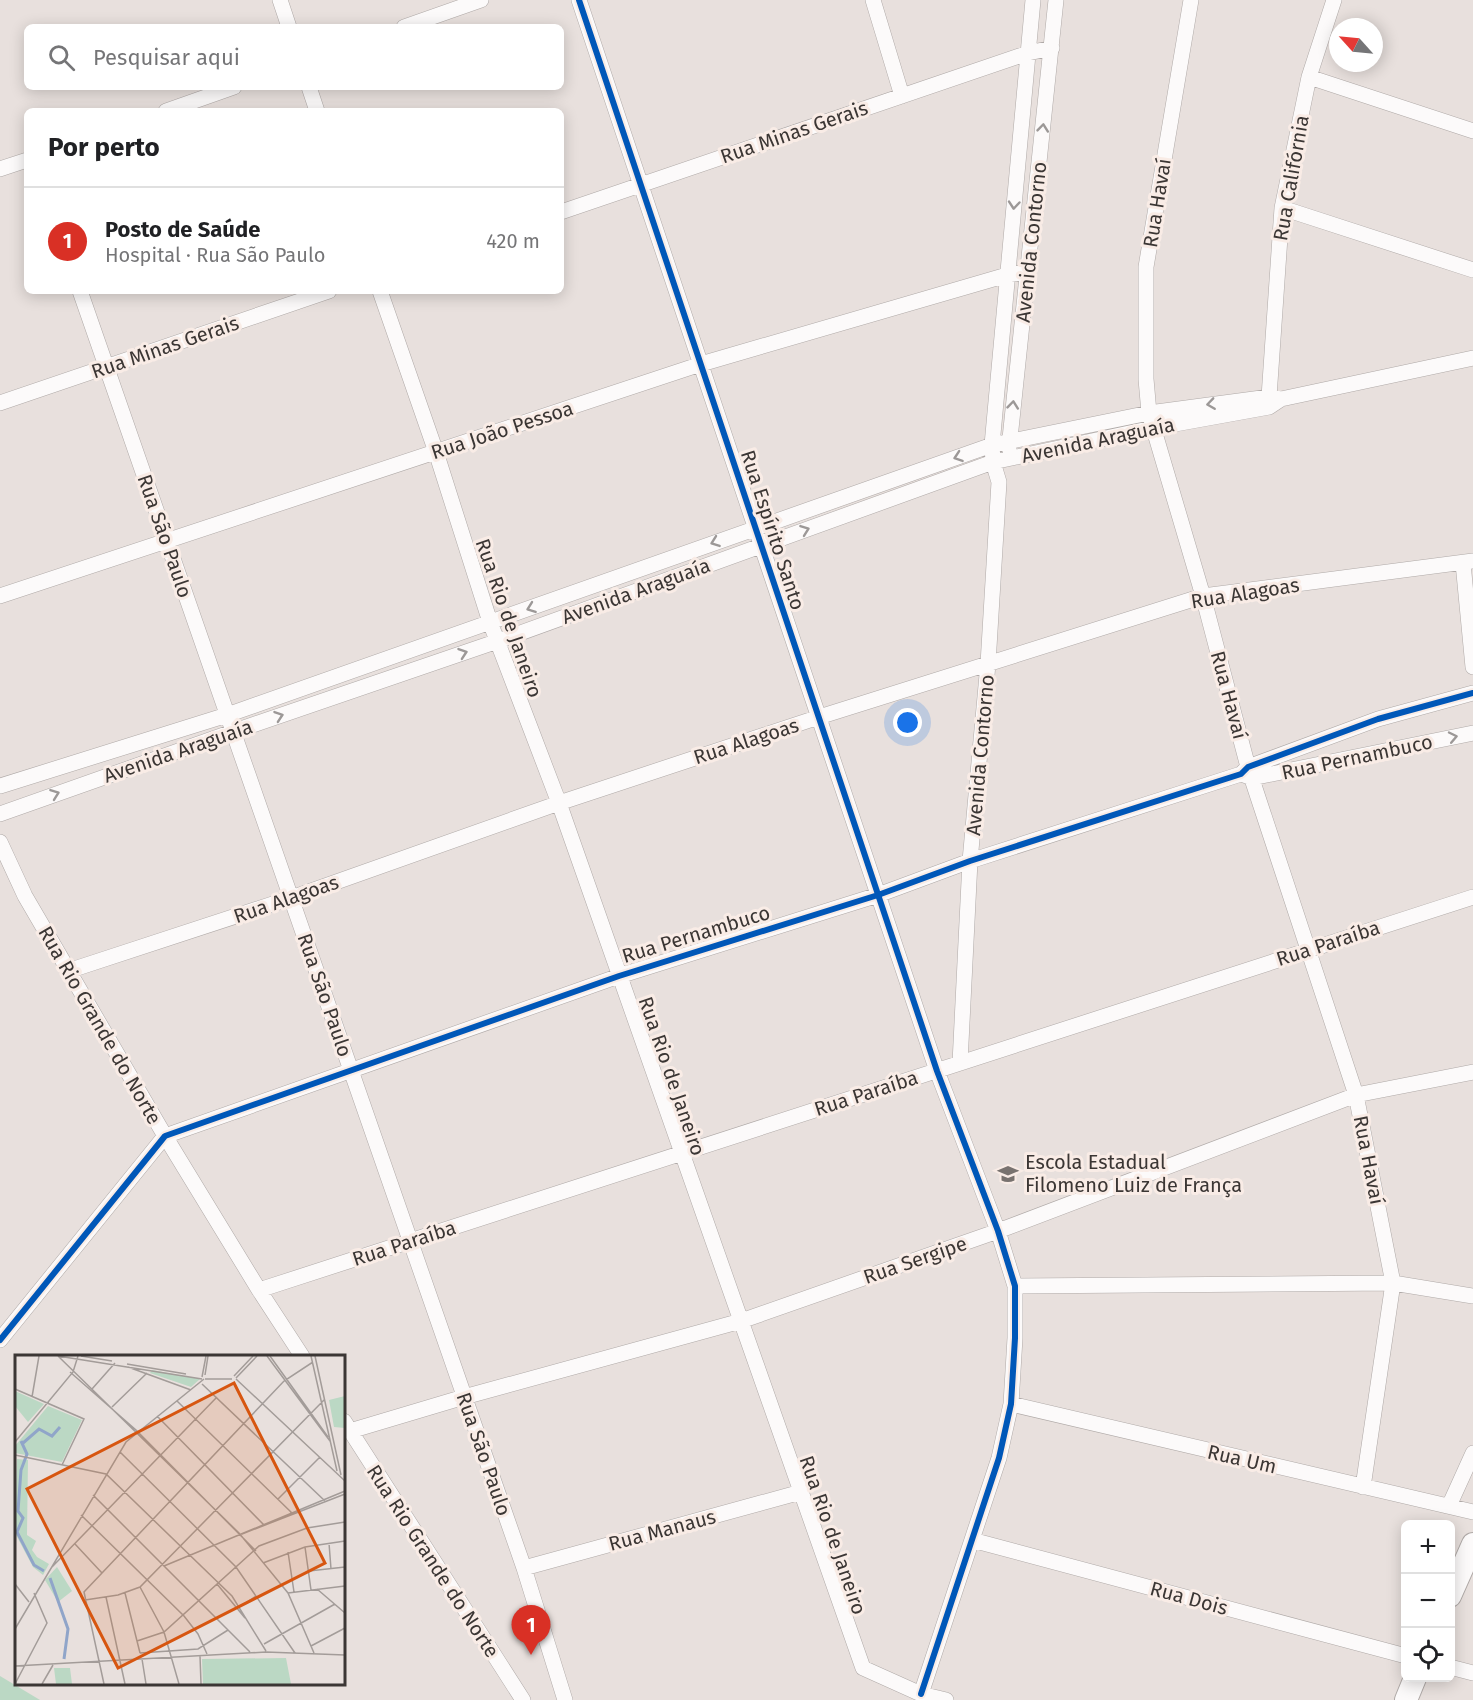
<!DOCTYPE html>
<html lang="pt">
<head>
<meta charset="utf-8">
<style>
  :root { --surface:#fff; --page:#f6f6f6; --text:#202124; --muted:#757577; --line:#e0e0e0; --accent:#d93025 }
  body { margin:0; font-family:"Fira Sans",sans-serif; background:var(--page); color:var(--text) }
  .controls { position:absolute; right:18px; bottom:18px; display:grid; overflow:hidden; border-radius:9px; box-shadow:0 3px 15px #0003 }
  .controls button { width:54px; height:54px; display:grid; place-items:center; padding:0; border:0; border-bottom:2px solid var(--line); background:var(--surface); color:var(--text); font:30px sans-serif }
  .compass { position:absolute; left:1329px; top:18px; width:54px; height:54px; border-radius:50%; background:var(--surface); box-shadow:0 3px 15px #0003; rotate:297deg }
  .you { position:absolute; left:908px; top:723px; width:21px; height:21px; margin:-15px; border:4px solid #fff; border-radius:50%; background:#1a73e8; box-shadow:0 0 0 9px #1a73e833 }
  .badge { display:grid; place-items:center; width:39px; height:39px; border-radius:50%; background:var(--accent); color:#fff; font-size:20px; font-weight:700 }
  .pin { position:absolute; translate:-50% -50px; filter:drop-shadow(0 2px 3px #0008) }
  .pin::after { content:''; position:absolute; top:32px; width:21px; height:18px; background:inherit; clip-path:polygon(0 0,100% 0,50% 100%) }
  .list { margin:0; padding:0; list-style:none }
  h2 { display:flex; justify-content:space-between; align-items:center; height:78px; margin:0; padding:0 24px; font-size:26px }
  h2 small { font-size:20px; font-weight:400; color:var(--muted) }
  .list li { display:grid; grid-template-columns:39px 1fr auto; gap:18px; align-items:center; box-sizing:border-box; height:108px; padding:0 24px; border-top:2px solid var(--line) }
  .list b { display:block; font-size:22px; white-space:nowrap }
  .list p { margin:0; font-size:20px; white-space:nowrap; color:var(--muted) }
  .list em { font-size:20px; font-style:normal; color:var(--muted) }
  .icon { flex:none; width:33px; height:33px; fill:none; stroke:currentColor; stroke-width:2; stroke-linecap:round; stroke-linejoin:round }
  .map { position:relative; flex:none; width:1473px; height:1700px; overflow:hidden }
  .search { position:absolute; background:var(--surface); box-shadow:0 3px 15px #0003; left:24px; top:24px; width:540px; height:66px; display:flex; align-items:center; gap:15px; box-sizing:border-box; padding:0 21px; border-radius:9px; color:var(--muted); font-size:22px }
  .panel { position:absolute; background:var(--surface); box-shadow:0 3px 15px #0003; left:24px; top:108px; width:540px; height:186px; border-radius:9px }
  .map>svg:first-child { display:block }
</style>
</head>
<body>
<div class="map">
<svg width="1473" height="1700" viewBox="0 0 1473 1700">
  <rect width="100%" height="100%" fill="#e8e0dd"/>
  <path fill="#bbd8c4" d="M0 1676 40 1700H0Z"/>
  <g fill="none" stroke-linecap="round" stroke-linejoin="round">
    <g stroke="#afa9a7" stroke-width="16">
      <path id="street" d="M280 0 289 27
        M579 0 937 1071 998 1231 1015 1286V1338L1011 1404 999 1458 921 1694
        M873 0 902 96
        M1191 0 1146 267V379L1149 413 1203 596 1248 767 1356 1095 1393 1283 1363 1487
        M404 27 481 0
        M1309 77 1473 131
        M309 87 317 111
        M166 111 234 87
        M0 169 27 160
        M1282 208 1473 270
        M561 212 1028 53 1052 48
        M80 291 524 1568 565 1700
        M380 291 436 452 490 622 559 803 863 1668 921 1694 946 1700
        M0 403 329 291
        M1269 407V397L1282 208 1309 77 1334 0
        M1009 448 1056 0
        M1463 563 1473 667
        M0 596 701 364 1007 275 1028 272
        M1244 775 1252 778 1473 733
        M0 786 227 715 992 445 1149 413 1269 397 1281 399
        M0 814 232 732 498 641 993 462 1153 428 1269 407 1281 399 1473 358
        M0 842 25 896 165 1136 259 1290 302 1356
        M68 971 291 898 559 803 819 717 1203 596 1473 561
        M960 1063 970 861 988 664 999 482 993 462 992 445 1033 0
        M1015 1286 1393 1283 1473 1296
        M259 1290 1473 897
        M0 1340 165 1136 619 976 878 895 970 861 1241 774 1248 767 1378 719 1473 693
        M1011 1404 1473 1512
        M344 1421 523 1700
        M350 1431 464 1397 741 1321 998 1231 1356 1095 1473 1072
        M1449 1506 1473 1453
        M972 1540 1406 1656
        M524 1568 801 1492
        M1450 1667 1473 1673"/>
    </g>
    <g stroke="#afa9a7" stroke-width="24">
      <path id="primary" d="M1450 1596 1473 1544
        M1406 1700 1415 1678"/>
    </g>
    <use href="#street" stroke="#fcfafa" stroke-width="15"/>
    <use href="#primary" stroke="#fcfafa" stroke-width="22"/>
    <g stroke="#f9ece6" stroke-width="10">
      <path id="cycleway" d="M579 0 937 1071 998 1231 1015 1286V1338L1011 1404 999 1458 921 1694
        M0 1340 165 1136 619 976 878 895 970 861 1241 774 1248 767 1378 719 1473 693"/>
    </g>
    <use href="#cycleway" stroke="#0057b8" stroke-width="6"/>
  </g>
  <defs><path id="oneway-chevron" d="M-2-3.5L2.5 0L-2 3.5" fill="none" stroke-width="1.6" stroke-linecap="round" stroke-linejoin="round" transform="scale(1.5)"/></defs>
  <g stroke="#9c9897">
    <use href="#oneway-chevron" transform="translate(1043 128) rotate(-84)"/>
    <use href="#oneway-chevron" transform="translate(1014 205) rotate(95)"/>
    <use href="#oneway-chevron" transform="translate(1211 404) rotate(172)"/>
    <use href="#oneway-chevron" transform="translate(1013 405) rotate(-84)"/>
    <use href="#oneway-chevron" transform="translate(958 457) rotate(161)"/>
    <use href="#oneway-chevron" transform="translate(805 530) rotate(-20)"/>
    <use href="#oneway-chevron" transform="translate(715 542) rotate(160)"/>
    <use href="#oneway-chevron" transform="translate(531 608) rotate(160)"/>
    <use href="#oneway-chevron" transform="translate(463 653) rotate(-19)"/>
    <use href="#oneway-chevron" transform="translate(279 716) rotate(-19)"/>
    <use href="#oneway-chevron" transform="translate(1453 737) rotate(-12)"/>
    <use href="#oneway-chevron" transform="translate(55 794) rotate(-20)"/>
  </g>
  <defs>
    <g id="school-bare" transform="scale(1.62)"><path d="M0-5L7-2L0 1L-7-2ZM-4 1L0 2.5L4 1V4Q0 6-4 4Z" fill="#78726f" stroke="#f9ece6" stroke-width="2.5" paint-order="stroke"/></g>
  </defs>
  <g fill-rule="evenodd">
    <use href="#school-bare" x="1008" y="1174"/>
  </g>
  <g text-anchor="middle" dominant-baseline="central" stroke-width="6" stroke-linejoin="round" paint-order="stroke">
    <g font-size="20" fill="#3b3634" stroke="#f9ece6">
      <text transform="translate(794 132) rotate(-19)">Rua Minas Gerais</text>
      <text transform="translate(1291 178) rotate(-80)">Rua Califórnia</text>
      <text transform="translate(1157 203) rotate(-81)">Rua Havaí</text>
      <text transform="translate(1031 242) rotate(-84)">Avenida Contorno</text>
      <text transform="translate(165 347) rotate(-19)">Rua Minas Gerais</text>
      <text transform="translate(502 430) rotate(-18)">Rua João Pessoa</text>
      <text transform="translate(1098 440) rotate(-12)">Avenida Araguaía</text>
      <text transform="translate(773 530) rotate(72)">Rua Espírito Santo</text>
      <text transform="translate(165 536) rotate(71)">Rua São Paulo</text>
      <text transform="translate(636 591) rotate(-20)">Avenida Araguaía</text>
      <text transform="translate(1245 593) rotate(-9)">Rua Alagoas</text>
      <text transform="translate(509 618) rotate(71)">Rua Rio de Janeiro</text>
      <text transform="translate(1229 695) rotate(75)">Rua Havaí</text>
      <text transform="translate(746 741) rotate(-18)">Rua Alagoas</text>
      <text transform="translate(178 751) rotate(-19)">Avenida Araguaía</text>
      <text transform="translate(980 755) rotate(-85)">Avenida Contorno</text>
      <text transform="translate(1357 757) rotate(-12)">Rua Pernambuco</text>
      <text transform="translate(286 899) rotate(-19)">Rua Alagoas</text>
      <text transform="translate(696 934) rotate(-17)">Rua Pernambuco</text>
      <text transform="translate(1328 943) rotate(-18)">Rua Paraíba</text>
      <text transform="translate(325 995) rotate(71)">Rua São Paulo</text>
      <text transform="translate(100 1025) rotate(60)">Rua Rio Grande do Norte</text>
      <text transform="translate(672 1076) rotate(71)">Rua Rio de Janeiro</text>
      <text transform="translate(866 1093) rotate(-18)">Rua Paraíba</text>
      <text transform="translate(1369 1160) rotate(79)">Rua Havaí</text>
      <text transform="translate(404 1243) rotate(-18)">Rua Paraíba</text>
      <text transform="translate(915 1260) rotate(-19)">Rua Sergipe</text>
      <text transform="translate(484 1454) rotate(71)">Rua São Paulo</text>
      <text transform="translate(1242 1459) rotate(13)">Rua Um</text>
      <text transform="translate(662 1530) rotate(-15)">Rua Manaus</text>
      <text transform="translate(833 1535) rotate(71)">Rua Rio de Janeiro</text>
      <text transform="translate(433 1561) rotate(57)">Rua Rio Grande do Norte</text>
      <text transform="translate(1189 1598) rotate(15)">Rua Dois</text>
    </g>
    <g font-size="20" fill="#3b3634" stroke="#f9ece6" text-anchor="start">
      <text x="1025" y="1162">Escola Estadual<tspan x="1025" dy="23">Filomeno Luiz de França</tspan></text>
    </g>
  </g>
  <g transform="translate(15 1355)">
    <rect width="330" height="330" fill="#e8e0dd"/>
    <path d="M137 15 185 24 176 32 135 18ZM0 36 29 49 13 67 0 51ZM330 41V73L319 72 314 45ZM33 51 67 65 47 107 0 98V91ZM2 104 13 105 12 180 21 186 17 195 22 202 34 209 28 220 18 212 0 178ZM42 212 57 236 43 247 30 225ZM271 303 276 329H188L187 304ZM39 313H55L57 329H41Z" fill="#bbd8c4"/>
    <path fill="none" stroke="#90a5c9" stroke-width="3" d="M6 86 12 99 6 115 3 156 8 163 2 177 19 210 29 216M8 88 24 74 37 81 45 72M35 223 53 274 49 304"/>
    <path fill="none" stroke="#a39c99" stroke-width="1.5" d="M43 1 224 178 273 238 299 298M43 1 187 24M66 1 97 6M252 1 315 86M255 1 313 82M296 1 322 116M300 1 326 120M112 9 171 19M113 12 176 35M55 17 121 75 241 196M190 20 193 1M219 21 238 1M187 22 191 1M221 23 242 1M190 24H217M221 24 330 126M187 29 310 146M0 34 69 64 47 110M77 34 100 8M17 42 24 1M162 46 278 159M97 52 132 18M142 61 249 170M0 87 58 17 63 1M105 97 221 212 280 298M0 100 91 119 217 241 251 296M78 140 235 297M263 144 305 102M66 160 169 261 183 279 192 299M227 179 330 139M314 188 316 214M60 189 87 218M290 192 296 235M273 197 279 237M248 208 290 192 330 186M149 211 330 136M37 212 202 42M294 216 330 212M0 229 14 247M202 229 230 263M125 232 149 277 164 329M302 234 330 258M110 238 125 298M273 238 330 231M91 242 110 329M70 245 103 240 125 232 309 45M226 251 241 241M0 274 111 87 189 24M122 286 149 277 244 191 292 173 330 167M249 289 320 249M296 291 330 273M125 298 183 294 213 275M185 301 186 329M127 304 131 329M0 311 251 297 330 300M0 329 32 268 19 238M27 329 38 310M89 329 69 237 269 26 298 7"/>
    <path fill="#d75610" fill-opacity="0.15" stroke="#d75610" stroke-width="3" d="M219 28 310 208 103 313 12 134Z"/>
    <rect width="330" height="330" fill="none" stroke="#3b3634" stroke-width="3"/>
  </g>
</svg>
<div class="controls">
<button>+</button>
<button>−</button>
<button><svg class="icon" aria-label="locate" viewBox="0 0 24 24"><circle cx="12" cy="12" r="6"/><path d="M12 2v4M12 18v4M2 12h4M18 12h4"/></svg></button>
</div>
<svg class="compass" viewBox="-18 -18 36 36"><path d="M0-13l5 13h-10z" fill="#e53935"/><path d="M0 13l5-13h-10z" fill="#757577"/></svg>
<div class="you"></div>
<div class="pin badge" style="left:531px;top:1655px">1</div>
<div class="search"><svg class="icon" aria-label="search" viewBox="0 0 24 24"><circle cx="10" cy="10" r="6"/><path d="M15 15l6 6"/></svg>Pesquisar aqui</div>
<section class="panel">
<h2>Por perto<small></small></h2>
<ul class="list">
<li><span class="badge">1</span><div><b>Posto de Saúde</b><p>Hospital · Rua São Paulo</p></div><em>420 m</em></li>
</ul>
</section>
</div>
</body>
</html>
